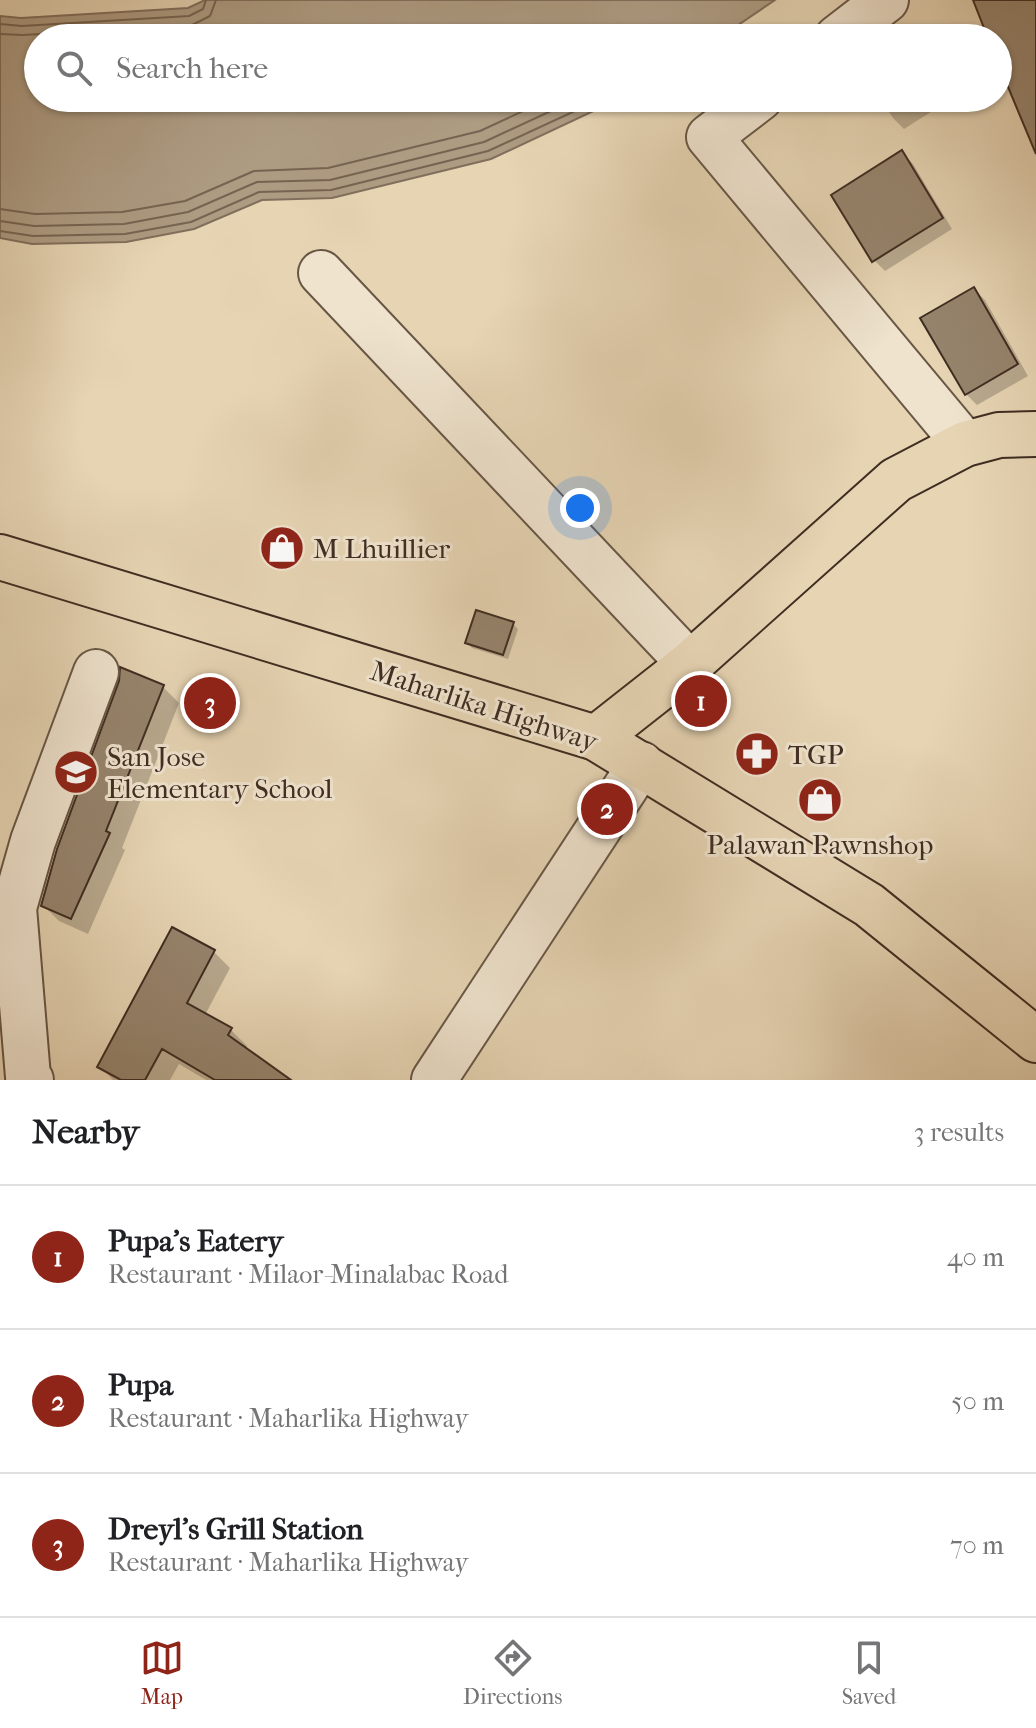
<!DOCTYPE html>
<html lang="en">
<head>
<meta charset="utf-8">
<style>
  :root { --surface:#fff; --page:#f2f2f2; --text:#202124; --muted:#757577; --line:#e0e0e0; --accent:#8f2418 }
  body { margin:0; font-family:"IM FELL French Canon",serif; background:var(--page); color:var(--text) }
  .you { position:absolute; left:580px; top:508px; width:28px; height:28px; margin:-20px; border:6px solid #fff; border-radius:50%; background:#1a73e8; box-shadow:0 0 0 12px #1a73e833 }
  .badge { display:grid; place-items:center; width:52px; height:52px; border-radius:50%; background:var(--accent); color:#fff; font-size:26px; font-weight:700 }
  .pin { position:absolute; translate:-50% -50%; border:4px solid #fff; box-shadow:0 2px 8px #0006 }
  .list { margin:0; padding:0; list-style:none }
  h2 { display:flex; justify-content:space-between; align-items:center; height:104px; margin:0; padding:0 32px; font-size:34px }
  h2 small { font-size:26px; font-weight:400; color:var(--muted) }
  .list li { display:grid; grid-template-columns:52px 1fr auto; gap:24px; align-items:center; box-sizing:border-box; height:144px; padding:0 32px; border-top:2px solid var(--line) }
  .list b { display:block; font-size:30px; white-space:nowrap }
  .list p { margin:0; font-size:26px; white-space:nowrap; color:var(--muted) }
  .list em { font-size:26px; font-style:normal; color:var(--muted) }
  .icon { flex:none; width:44px; height:44px; fill:none; stroke:currentColor; stroke-width:2; stroke-linecap:round; stroke-linejoin:round }
  .map { position:relative; flex:none; width:1036px; height:1080px; overflow:hidden }
  .search { position:absolute; background:var(--surface); box-shadow:0 2px 6px #0004; left:24px; right:24px; top:24px; height:88px; display:flex; align-items:center; gap:20px; box-sizing:border-box; padding:0 28px; border-radius:44px; color:var(--muted); font-size:30px }
  .sheet { height:536px; background:var(--surface) }
  nav { display:flex; justify-content:space-around; align-items:center; box-sizing:border-box; height:112px; border-top:2px solid var(--line); background:var(--surface); font-size:22px; color:var(--muted) }
  nav a { display:grid; justify-items:center; gap:4px }
  nav .on { color:var(--accent) }
  .map>svg:first-child { display:block }
</style>
</head>
<body>
<div class="map">
<svg width="1036" height="1080" viewBox="0 0 1036 1080">
  <rect width="100%" height="100%" fill="#e6d4b3"/>
  <filter id="stains"><feTurbulence type="fractalNoise" baseFrequency=".0025" numOctaves="4"/><feColorMatrix values="0 0 0 0 .2 0 0 0 0 .09 0 0 0 0 .02 0 0 0 .5 -.17"/></filter>
  <radialGradient id="worn" r=".72"><stop offset=".6" stop-color="#630" stop-opacity="0"/><stop offset="1" stop-color="#630" stop-opacity=".3"/></radialGradient>
  <path fill="#ad9b82" stroke="#816f5c" stroke-width="2" d="M205 0H775L719 38H38V98H621L491 159 332 198 262 200 194 229 126 242 32 244 0 238V16L21 18 188 8Z"/>
  <path fill="#0003" d="M880 98H927L934 110 904 129 893 118Z
    M902 153 913 164 952 229 885 271 874 260Z
    M974 289 985 300 1028 376 977 405 966 394Z
    M513 624 518 629 508 659 472 648 467 643Z
    M163 687 179 703 122 848 125 850 88 934 59 921 43 905Z
    M173 930 214 952 230 968 205 1015 231 1030 247 1046 245 1050 287 1080H206L179 1064 170 1080H113L100 1066Z"/>
  <g fill="none" stroke-linecap="round" stroke-linejoin="round">
    <path stroke="#766452" stroke-width="2" d="M0 24 22 26 189 16 203 9 206 0
      M0 34 23 35 192 25 210 16 216 0
      M0 209 35 214 122 212 185 201 254 171 328 168 480 131 551 98
      M0 221 34 226 124 224 188 212 257 182 330 180 484 142 579 98
      M0 231 33 236 125 234 191 222 259 192 331 190 488 151 603 98"/>
  </g>
  <path fill="#96846d" stroke="#3f2d22" stroke-width="2" d="M973 0H1036V154L998 63V38H988Z
    M902 150 943 218 872 262 831 195Z
    M974 287 1018 364 965 395 920 318Z
    M476 610 514 622 503 655 465 643Z
    M120 667 164 685 106 831 110 833 71 919 41 906 57 849 119 681Z
    M172 927 215 950 187 1003 232 1028 228 1035 291 1080H215L162 1049 145 1080H121L97 1067Z"/>
  <g fill="none" stroke-linecap="round" stroke-linejoin="round">
    <g stroke="#695746" stroke-width="48">
      <path id="minor" d="M837 38 886 0
        M760 98 709 137 965 444
        M321 273 690 664
        M31 1080 28 1077 14 908 33 841 96 672
        M434 1080 641 764"/>
    </g>
    <g stroke="#3f2d22" stroke-width="48">
      <path id="major" d="M596 738 690 664 896 480 965 444 999 435 1036 434"/>
    </g>
    <g stroke="#3f2d22" stroke-width="48">
      <path id="highway" d="M0 557 596 738 869 905 1036 1040"/>
    </g>
    <use href="#minor" stroke="#efe3ce" stroke-width="44"/>
    <use href="#major" stroke="#e6d4b3" stroke-width="44"/>
    <use href="#highway" stroke="#e6d4b3" stroke-width="44"/>
  </g>
  <defs>
    <g id="shop-disc" transform="scale(2.3)"><circle r="9.5" fill="#8f2418" stroke="#efe3ce"/><path d="M-5-2.5h2.3a2.7 3.5 0 0 1 5.4 0H5L5.5 6h-11ZM-1.5-2.5h3a1.5 2.3 0 0 0-3 0Z" fill="#fff"/></g>
    <g id="pharmacy-disc" transform="scale(2.3)"><circle r="9.5" fill="#8f2418" stroke="#efe3ce"/><path d="M-2-6h4v4h4v4h-4v4h-4v-4h-4v-4h4Z" fill="#fff"/></g>
    <g id="school-disc" transform="scale(2.3)"><circle r="9.5" fill="#8f2418" stroke="#efe3ce"/><path d="M0-5L7-2L0 1L-7-2ZM-4 1L0 2.5L4 1V4Q0 6-4 4Z" fill="#fff"/></g>
  </defs>
  <g fill-rule="evenodd">
    <use href="#shop-disc" x="282" y="548"/>
    <use href="#pharmacy-disc" x="757" y="754"/>
    <use href="#school-disc" x="76" y="772"/>
    <use href="#shop-disc" x="820" y="800"/>
  </g>
  <g text-anchor="middle" dominant-baseline="central" stroke-width="6" stroke-linejoin="round" paint-order="stroke">
    <g font-size="28" fill="#3f2d22" stroke="#efe3ce" text-anchor="start">
      <text x="313" y="548">M Lhuillier</text>
      <text x="788" y="754">TGP</text>
      <text x="107" y="756">San Jose<tspan x="107" dy="32">Elementary School</tspan></text>
      <text x="820" y="844" text-anchor="middle">Palawan Pawnshop</text>
    </g>
    <g font-size="28" fill="#3f2d22" stroke="#efe3ce">
      <text transform="translate(484 706) rotate(18)">Maharlika Highway</text>
    </g>
  </g>
  <rect width="100%" height="100%" filter="url(#stains)"/>
  <rect width="100%" height="100%" fill="url(#worn)"/>
</svg>
<div class="you"></div>
<div class="pin badge" style="left:701px;top:701px">1</div>
<div class="pin badge" style="left:607px;top:809px">2</div>
<div class="pin badge" style="left:210px;top:703px">3</div>
<div class="search"><svg class="icon" aria-label="search" viewBox="0 0 24 24"><circle cx="10" cy="10" r="6"/><path d="M15 15l6 6"/></svg>Search here</div>
</div>
<section class="sheet">
<h2>Nearby<small>3 results</small></h2>
<ul class="list">
<li><span class="badge">1</span><div><b>Pupa's Eatery</b><p>Restaurant · Milaor-Minalabac Road</p></div><em>40 m</em></li>
<li><span class="badge">2</span><div><b>Pupa</b><p>Restaurant · Maharlika Highway</p></div><em>50 m</em></li>
<li><span class="badge">3</span><div><b>Dreyl's Grill Station</b><p>Restaurant · Maharlika Highway</p></div><em>70 m</em></li>
</ul>
</section>
<nav>
<a class="on"><svg class="icon" aria-label="map" viewBox="0 0 24 24"><path d="M3 6l6-2 6 2 6-2v14l-6 2-6-2-6 2zM9 4v14M15 6v14"/></svg>Map</a>
<a><svg class="icon" aria-label="directions" viewBox="0 0 24 24"><path d="M12 3l9 9-9 9-9-9zM9 14v-3h6M13 9l2 2-2 2"/></svg>Directions</a>
<a><svg class="icon" aria-label="saved" viewBox="0 0 24 24"><path d="M7 4h10v16l-5-4-5 4z"/></svg>Saved</a>
</nav>
</body>
</html>
